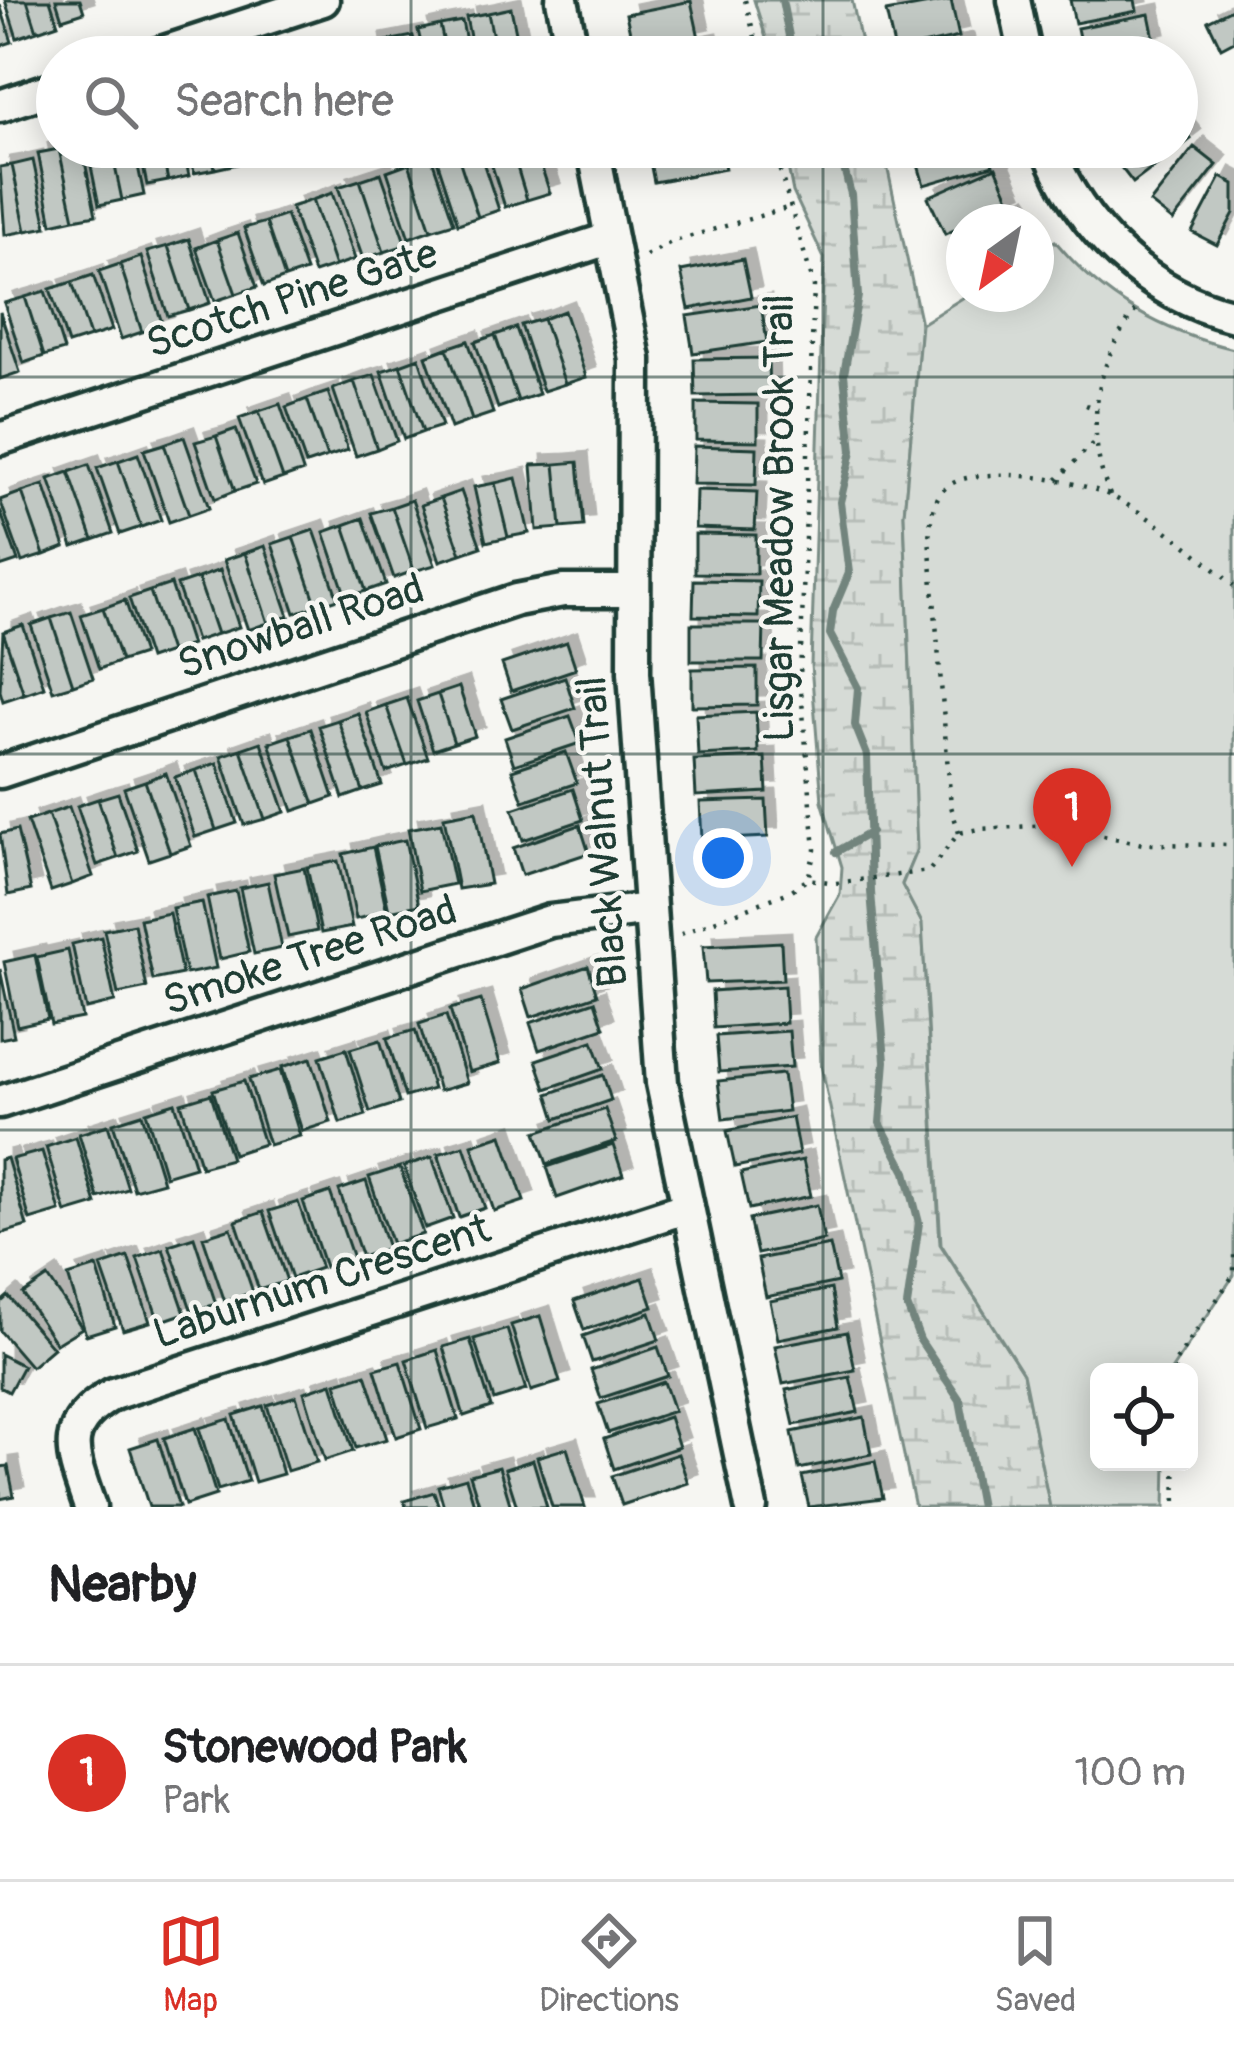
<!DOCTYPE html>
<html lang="en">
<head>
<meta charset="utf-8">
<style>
  :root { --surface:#fff; --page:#f2f2f2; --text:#202124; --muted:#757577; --line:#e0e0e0; --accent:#d93025 }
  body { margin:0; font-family:Pangolin,sans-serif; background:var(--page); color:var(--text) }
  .controls { position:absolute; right:36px; bottom:36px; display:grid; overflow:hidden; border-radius:18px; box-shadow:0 6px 30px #0003 }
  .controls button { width:108px; height:108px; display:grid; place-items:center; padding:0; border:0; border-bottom:3px solid var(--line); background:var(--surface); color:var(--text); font:60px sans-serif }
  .compass { position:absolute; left:946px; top:204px; width:108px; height:108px; border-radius:50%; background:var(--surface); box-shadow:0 6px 30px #0003; rotate:213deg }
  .you { position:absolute; left:723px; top:858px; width:42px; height:42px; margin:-30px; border:9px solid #fff; border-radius:50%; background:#1a73e8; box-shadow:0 0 0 18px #1a73e833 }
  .badge { display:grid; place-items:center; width:78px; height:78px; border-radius:50%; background:var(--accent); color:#fff; font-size:39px; font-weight:700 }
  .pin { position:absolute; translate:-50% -99px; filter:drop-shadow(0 3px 6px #0008) }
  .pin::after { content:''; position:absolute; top:63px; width:42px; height:36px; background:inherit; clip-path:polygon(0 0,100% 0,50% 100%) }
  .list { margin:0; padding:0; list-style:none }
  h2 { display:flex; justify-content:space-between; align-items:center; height:156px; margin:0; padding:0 48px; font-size:51px }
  h2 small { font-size:39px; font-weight:400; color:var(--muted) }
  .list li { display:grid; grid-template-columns:78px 1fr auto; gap:36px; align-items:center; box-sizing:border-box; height:216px; padding:0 48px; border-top:3px solid var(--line) }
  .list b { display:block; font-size:45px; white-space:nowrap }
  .list p { margin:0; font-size:39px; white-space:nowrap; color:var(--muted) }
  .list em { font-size:39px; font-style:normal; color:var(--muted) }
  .icon { flex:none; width:66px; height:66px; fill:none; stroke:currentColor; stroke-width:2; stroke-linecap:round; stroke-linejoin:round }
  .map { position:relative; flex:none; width:1234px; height:1507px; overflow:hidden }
  .search { position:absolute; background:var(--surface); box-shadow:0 6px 30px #0003; left:36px; right:36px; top:36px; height:132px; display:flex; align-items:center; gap:30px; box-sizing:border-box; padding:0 42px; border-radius:66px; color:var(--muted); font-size:45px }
  .sheet { height:372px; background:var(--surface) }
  nav { display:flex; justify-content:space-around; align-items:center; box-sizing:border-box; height:168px; border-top:3px solid var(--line); background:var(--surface); font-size:33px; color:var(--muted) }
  nav a { display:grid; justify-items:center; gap:6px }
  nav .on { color:var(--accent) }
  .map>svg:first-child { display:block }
</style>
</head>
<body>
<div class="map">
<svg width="1234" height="1507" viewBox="0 0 1234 1507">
  <defs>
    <pattern id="wetland-marsh" width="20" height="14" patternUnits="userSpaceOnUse" patternTransform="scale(3)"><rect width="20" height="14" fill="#d6dbd6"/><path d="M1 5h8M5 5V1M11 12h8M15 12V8" fill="none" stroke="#b7bdb8"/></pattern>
    <filter id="shadow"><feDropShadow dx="10" dy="-10" stdDeviation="0" flood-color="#0004"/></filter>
  </defs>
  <rect width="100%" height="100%" fill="#f6f6f2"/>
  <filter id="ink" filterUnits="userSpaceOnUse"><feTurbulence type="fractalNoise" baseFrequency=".00833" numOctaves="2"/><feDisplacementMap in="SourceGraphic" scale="24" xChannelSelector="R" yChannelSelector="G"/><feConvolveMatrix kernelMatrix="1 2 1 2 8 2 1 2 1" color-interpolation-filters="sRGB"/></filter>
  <g filter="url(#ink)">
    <path fill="url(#wetland-marsh)" stroke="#7a8c85" stroke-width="3" d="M754 0H852L864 57H772Z
      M784 147H883L921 324 904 514 917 849 902 884 922 923 940 1244 1023 1373 1050 1507H915L821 1065 816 937 840 894 842 867 822 801 811 665 824 258 793 192Z"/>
    <path fill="#d6dbd6" stroke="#7a8c85" stroke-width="3" d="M1055 241C1103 299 1162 332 1234 349V1275L1170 1372H1099V1462H1166L1165 1507H1050L1023 1373 941 1244 922 923 902 885 917 849 904 514 921 324 969 294H1036V253Z"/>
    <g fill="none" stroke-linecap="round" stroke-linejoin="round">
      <path stroke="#72847d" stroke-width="8" d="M782 0 793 57
        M838 147 851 194 858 296 844 374 852 451 840 502 849 573 833 611 830 634 858 688 855 725 867 755 871 892 885 1061 880 1123 906 1172 919 1223 907 1306 920 1340 960 1400 980 1507
        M836 852 871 832"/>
    </g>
    <path fill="#c1c8c3" stroke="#1f3d34" stroke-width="3" filter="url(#shadow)" d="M5 0H27L37 31 17 38Z
      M27 0H50L58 24 37 31Z
      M56 0H80L84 12 62 19Z
      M951 0 959 37 895 51 886 12Z
      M1070 0H1135L1137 11 1075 23Z
      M691 1 699 38 634 51 626 14Z
      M0 5 12 42 0 46Z
      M511 8 521 57H497L488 13Z
      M1234 8V41L1221 48 1208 21Z
      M488 13 497 57H474L466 17Z
      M1149 14 1155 43 1083 57 1077 28Z
      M462 21 469 57H447L440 25Z
      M440 25 447 57H424L418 30Z
      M413 36 418 57H395L392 40Z
      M392 40 395 57H373L371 44Z
      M707 43 710 57H636Z
      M963 43 966 57H896V56Z
      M1177 121 1191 139 1133 183 1116 161 1135 147H1177Z
      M82 147 96 215 74 219 59 149Z
      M87 147H111L122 200 99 205Z
      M111 147H134L144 195 122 200Z
      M139 147H161L168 181 147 185Z
      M161 147H183L189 176 168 181Z
      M189 147H211L215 169 194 173Z
      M211 147H233L237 164 215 169Z
      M478 147 499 210 478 217 456 150Z
      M486 147H511L527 200 505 207Z
      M511 147H535L550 193 527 200Z
      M647 147H721L725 169 654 182Z
      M988 147 993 165 924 185 913 148Z
      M1194 147 1217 165 1173 221 1150 203Z
      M59 149 74 219 52 224 38 153Z
      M456 150 478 217 458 224 436 157Z
      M431 156 454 223 431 230 409 163Z
      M33 160 47 227 26 231 12 165Z
      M409 163 431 230 409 238 387 171Z
      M12 165 26 231 5 235 0 167Z
      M996 167 1012 204 945 234 928 197Z
      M381 173 406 245 384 252 360 180Z
      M1221 177 1234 184V213L1217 245 1192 232Z
      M360 180 384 252 363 259 338 187Z
      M332 193 355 259 335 266 312 200Z
      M312 200 335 266 314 273 291 207Z
      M1016 207 1026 222H993Z
      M286 215 306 271 285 278 266 222Z
      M266 222 285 278 264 286 244 228Z
      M238 233 257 287 236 294 217 240Z
      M189 239 210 303 189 310 168 246Z
      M217 240 236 294 215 301 196 248Z
      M168 246 189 310 168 316 147 252Z
      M141 257 163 326 142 332 120 264Z
      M743 259 751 297 689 309 681 271Z
      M120 264 142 332 121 339 99 271Z
      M93 275 112 330 90 337 72 282Z
      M72 282 90 337 68 344 50 289Z
      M45 291 64 350 44 356 25 297Z
      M25 297 44 356 24 363 4 303Z
      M761 305 767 342 693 353 687 316Z
      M564 311 586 377 565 384 543 319Z
      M0 312 20 372 0 379Z
      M543 319 565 384 543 391 521 325Z
      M516 328 539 394 518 401 495 335Z
      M495 335 518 401 498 408 475 342Z
      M468 341 493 413 472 420 447 348Z
      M447 348 472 420 451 428 426 356Z
      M419 358 442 426 423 432 400 365Z
      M768 358 769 395 695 396 694 359Z
      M400 365 423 432 404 439 381 371Z
      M374 375 397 441 377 449 354 381Z
      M354 381 377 449 356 456 333 389Z
      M328 392 348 450 327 457 307 399Z
      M307 399 327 457 306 464 286 407Z
      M696 403 758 404V441L696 440Z
      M280 404 303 471 283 478 259 411Z
      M259 411 283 478 263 485 239 418Z
      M236 429 256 484 235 491 216 436Z
      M216 436 235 491 215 499 195 442Z
      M184 437 209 508 189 515 164 444Z
      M164 444 189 515 169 522 144 450Z
      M694 446 757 448 756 485 693 484Z
      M138 454 161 520 141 527 118 461Z
      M118 461 141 527 120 534 97 468Z
      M578 462 584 526 561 528 555 464Z
      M555 464 561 528 537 530 532 465Z
      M89 465 113 533 93 540 69 472Z
      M69 472 93 540 73 547 49 479Z
      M516 478 529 533 508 537 495 483Z
      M495 483 508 537 486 542 474 487Z
      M44 485 65 547 44 555 22 492Z
      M696 490 757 492 755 530 695 528Z
      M461 491 481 547 461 554 441 498Z
      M22 492 44 555 22 562 0 500Z
      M441 498 461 554 440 561 421 505Z
      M412 500 435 565 414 571 392 507Z
      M392 507 414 571 394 578 371 513Z
      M0 510 18 561 0 567Z
      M363 518 386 584 366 591 344 525Z
      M344 525 366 591 346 597 324 532Z
      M314 530 338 599 317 606 293 537Z
      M695 534 756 535V574L695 573Z
      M293 537 317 606 295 613 272 544Z
      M265 546 289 616 268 623 245 553Z
      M245 553 268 623 248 630 224 560Z
      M220 570 239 627 217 634 198 578Z
      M198 578 217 634 196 641 177 585Z
      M694 580 759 581 758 617 693 616Z
      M171 584 191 645 170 652 150 591Z
      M150 591 170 652 149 659 129 598Z
      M125 600 143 654 121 661 103 608Z
      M103 608 121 661 99 669 81 615Z
      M71 612 93 678 73 685 51 618Z
      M51 618 73 685 53 691 31 625Z
      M691 624H764L763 661H691Z
      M23 625 44 687 24 694 3 632Z
      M3 632 24 694 3 701 0 691Z
      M567 642 576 669 511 691 502 664Z
      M757 668V705L692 706V669Z
      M565 677 575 708 512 729 501 699Z
      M459 687 475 736 454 743 438 694Z
      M438 694 454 743 433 750 417 701Z
      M407 698 428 758 407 765 386 705Z
      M386 705 407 765 386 772 366 712Z
      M756 712 758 752 698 755 696 715Z
      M358 713 382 785 363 791 338 720Z
      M570 716 580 743 514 765 505 738Z
      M338 720 363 791 343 798 319 726Z
      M311 729 334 797 314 804 290 736Z
      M290 736 314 804 293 811 269 743Z
      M261 742 285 812 265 819 241 749Z
      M241 749 265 819 244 825 221 756Z
      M566 752 577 783 523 801 512 770Z
      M765 757 767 792 696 796 694 760Z
      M217 763 237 823 216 830 196 770Z
      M196 770 216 830 195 837 175 777Z
      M166 773 191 846 170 853 145 781Z
      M145 781 170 853 149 860 124 788Z
      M573 789 583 820 523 840 513 809Z
      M118 793 138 851 118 858 98 799Z
      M98 799 118 858 97 865 77 806Z
      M766 800 768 837 702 840 700 802Z
      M69 807 93 876 72 884 48 814Z
      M476 811 490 884 458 889 444 817Z
      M48 814 72 884 51 891 27 821Z
      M441 823 454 884 420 891 408 829Z
      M580 825 589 853 522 875 513 848Z
      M17 830 31 890 8 895 0 834Z
      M405 840 419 905 389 911 375 846Z
      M373 847 387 912 356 919 343 854Z
      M338 861 352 927 321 933 307 867Z
      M304 868 317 931 288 937 274 874Z
      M268 882 282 948 254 954 240 888Z
      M236 891 249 952 220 959 207 897Z
      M202 902 216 968 186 974 172 908Z
      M169 913 182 974 153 980 140 919Z
      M134 924 147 988 118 994 104 930Z
      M101 937 115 1002 86 1009 72 944Z
      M781 942 783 980 706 983 703 946Z
      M68 950 82 1018 51 1024 37 957Z
      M35 955 48 1019 17 1026 4 962Z
      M588 966 597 995 531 1017 522 989Z
      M0 969 14 1036 0 1039Z
      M784 986 786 1023 714 1028 712 991Z
      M481 1000 500 1063 469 1072 450 1009Z
      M595 1001 604 1028 539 1050 530 1023Z
      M446 1015 467 1083 439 1091 419 1024Z
      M415 1030 433 1089 405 1097 387 1038Z
      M789 1031 792 1067 719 1072 716 1036Z
      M380 1040 399 1103 370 1112 350 1049Z
      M593 1041 603 1069 546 1089 536 1060Z
      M346 1049 366 1115 340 1123 320 1057Z
      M311 1058 331 1122 302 1131 282 1067Z
      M280 1070 300 1136 269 1145 249 1079Z
      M783 1074 788 1111 723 1119 718 1081Z
      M603 1075 611 1100 556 1119 548 1094Z
      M244 1081 264 1144 233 1154 213 1090Z
      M211 1094 231 1159 201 1167 181 1103Z
      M175 1103 195 1167 165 1176 146 1112Z
      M605 1109 616 1141 547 1164 536 1132Z
      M142 1114 163 1182 134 1190 113 1123Z
      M792 1117 799 1154 735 1167 727 1131Z
      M108 1125 128 1189 98 1198 79 1134Z
      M502 1135 524 1201 494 1211 472 1145Z
      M76 1137 96 1204 66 1213 46 1147Z
      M613 1145 623 1175 557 1198 547 1167Z
      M464 1146 485 1208 459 1217 438 1154Z
      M42 1151 60 1211 30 1220 12 1159Z
      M432 1157 453 1218 425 1228 404 1166Z
      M7 1158 27 1226 0 1234V1160Z
      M803 1160 811 1196 749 1209 741 1173Z
      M400 1167 423 1234 392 1244 369 1177Z
      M366 1181 388 1248 362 1257 339 1190Z
      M330 1192 353 1258 325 1267 303 1201Z
      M298 1202 321 1268 292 1278 269 1211Z
      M817 1205 824 1240 757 1254 749 1219Z
      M263 1212 287 1281 259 1290 236 1221Z
      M231 1228 253 1292 225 1302 203 1237Z
      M194 1237 216 1304 192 1312 169 1245Z
      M830 1245 838 1282 766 1297 758 1259Z
      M163 1249 185 1313 159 1322 137 1258Z
      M128 1257 150 1322 123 1330 101 1266Z
      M97 1267 115 1326 86 1335 68 1276Z
      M48 1277 82 1328 56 1344 23 1294Z
      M643 1278 653 1307 584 1330 574 1301Z
      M831 1289 838 1327 778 1339 770 1301Z
      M8 1296 53 1348 31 1367 0 1331V1303Z
      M650 1313 659 1340 592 1362 583 1336Z
      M540 1316 560 1382 531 1391 511 1325Z
      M507 1329 526 1390 494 1400 474 1339Z
      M847 1332 855 1370 783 1384 775 1346Z
      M470 1339 491 1407 464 1416 443 1347Z
      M658 1347 668 1376 601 1398 591 1370Z
      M437 1350 458 1419 427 1428 406 1360Z
      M0 1354 23 1366 9 1392 0 1387Z
      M400 1362 421 1429 396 1437 375 1369Z
      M366 1374 387 1439 356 1448 336 1383Z
      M850 1377 858 1412 794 1425 786 1390Z
      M664 1382 674 1411 608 1433 598 1404Z
      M332 1383 353 1451 325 1460 304 1392Z
      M296 1396 317 1462 287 1471 267 1405Z
      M263 1406 283 1474 255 1482 234 1415Z
      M669 1417 679 1447 614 1469 604 1439Z
      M864 1417 871 1454 799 1469 792 1432Z
      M229 1419 248 1481 218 1490 199 1428Z
      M195 1428 216 1495 185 1505 164 1438Z
      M158 1439 179 1507H149L130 1448Z
      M567 1448 585 1507H552L537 1457Z
      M678 1454 688 1483 622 1505 612 1476Z
      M533 1460 547 1507H517L505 1469Z
      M875 1461 883 1498 809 1507 802 1476Z
      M8 1466 14 1496 0 1499V1467Z
      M499 1467 511 1507H480L470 1475Z
      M466 1478 475 1507H444L438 1486Z
      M434 1492 439 1507H406L404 1501Z"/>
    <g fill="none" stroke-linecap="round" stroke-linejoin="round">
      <g stroke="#1f3d34" stroke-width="39">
        <path id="street" d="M562 0 574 57
          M1014 0 1026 57
          M149 57 323 0
          M0 106 57 87
          M593 147 635 359 634 672 662 1083 751 1507
          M1048 147C1080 229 1147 295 1234 316
          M0 439 611 238
          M0 772 516 600 563 591H634
          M0 1102 550 921 650 909
          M90 1507C72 1455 57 1426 113 1394L685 1208"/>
      </g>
      <path stroke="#1f3d34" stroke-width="4.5" stroke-dasharray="3 9" stroke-linecap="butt" d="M745 0 760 57
        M773 147 814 286 800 678 815 850 808 879 836 883 929 871 959 833 979 829 1050 825 1143 844 1234 845
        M646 256 671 242 787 208
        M1086 405 1098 410
        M1057 480 1094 442
        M1110 495C1083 431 1095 359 1140 305
        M959 833 951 806 929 537C931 520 932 497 948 486 979 463 1081 480 1113 497 1157 520 1197 553 1234 586
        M681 934 789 892 808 879
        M1174 1372V1364L1234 1274V1253
        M1175 1462 1176 1507"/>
      <use href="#street" stroke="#f6f6f2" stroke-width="30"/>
    </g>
  </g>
  <path fill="none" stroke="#1f3d34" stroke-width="3" stroke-opacity="0.55" d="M411 0V57M823 0V57M411 147V1507M823 147V1507M0 377H1234M0 754H1234M0 1130H1234"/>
  <g text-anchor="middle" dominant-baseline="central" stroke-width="9" stroke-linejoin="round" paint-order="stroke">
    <g font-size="42" fill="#1f3d34" stroke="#f6f6f2">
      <text transform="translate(292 299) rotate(-18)">Scotch Pine Gate</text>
      <text transform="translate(780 518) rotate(-90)">Lisgar Meadow Brook Trail</text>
      <text transform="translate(301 627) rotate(-18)">Snowball Road</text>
      <text transform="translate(603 832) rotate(-94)">Black Walnut Trail</text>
      <text transform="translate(310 956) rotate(-18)">Smoke Tree Road</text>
      <text transform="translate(322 1282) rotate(-18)">Laburnum Crescent</text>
    </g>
  </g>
</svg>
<div class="controls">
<button><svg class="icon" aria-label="locate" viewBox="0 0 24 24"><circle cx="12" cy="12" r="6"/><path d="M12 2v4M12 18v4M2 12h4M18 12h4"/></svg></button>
</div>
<svg class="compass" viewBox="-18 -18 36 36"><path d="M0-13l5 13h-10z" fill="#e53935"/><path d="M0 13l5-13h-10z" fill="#757577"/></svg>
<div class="you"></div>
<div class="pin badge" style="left:1072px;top:867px">1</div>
<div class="search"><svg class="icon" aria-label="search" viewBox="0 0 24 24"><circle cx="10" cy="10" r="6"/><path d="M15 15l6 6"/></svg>Search here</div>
</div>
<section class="sheet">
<h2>Nearby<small></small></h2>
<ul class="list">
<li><span class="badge">1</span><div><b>Stonewood Park</b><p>Park</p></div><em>100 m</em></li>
</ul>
</section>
<nav>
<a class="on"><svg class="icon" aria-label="map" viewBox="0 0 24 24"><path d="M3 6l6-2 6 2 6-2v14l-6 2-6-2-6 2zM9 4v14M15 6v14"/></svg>Map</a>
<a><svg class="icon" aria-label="directions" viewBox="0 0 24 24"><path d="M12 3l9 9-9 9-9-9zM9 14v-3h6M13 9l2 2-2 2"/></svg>Directions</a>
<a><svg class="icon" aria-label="saved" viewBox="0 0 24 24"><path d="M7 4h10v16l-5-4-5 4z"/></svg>Saved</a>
</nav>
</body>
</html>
